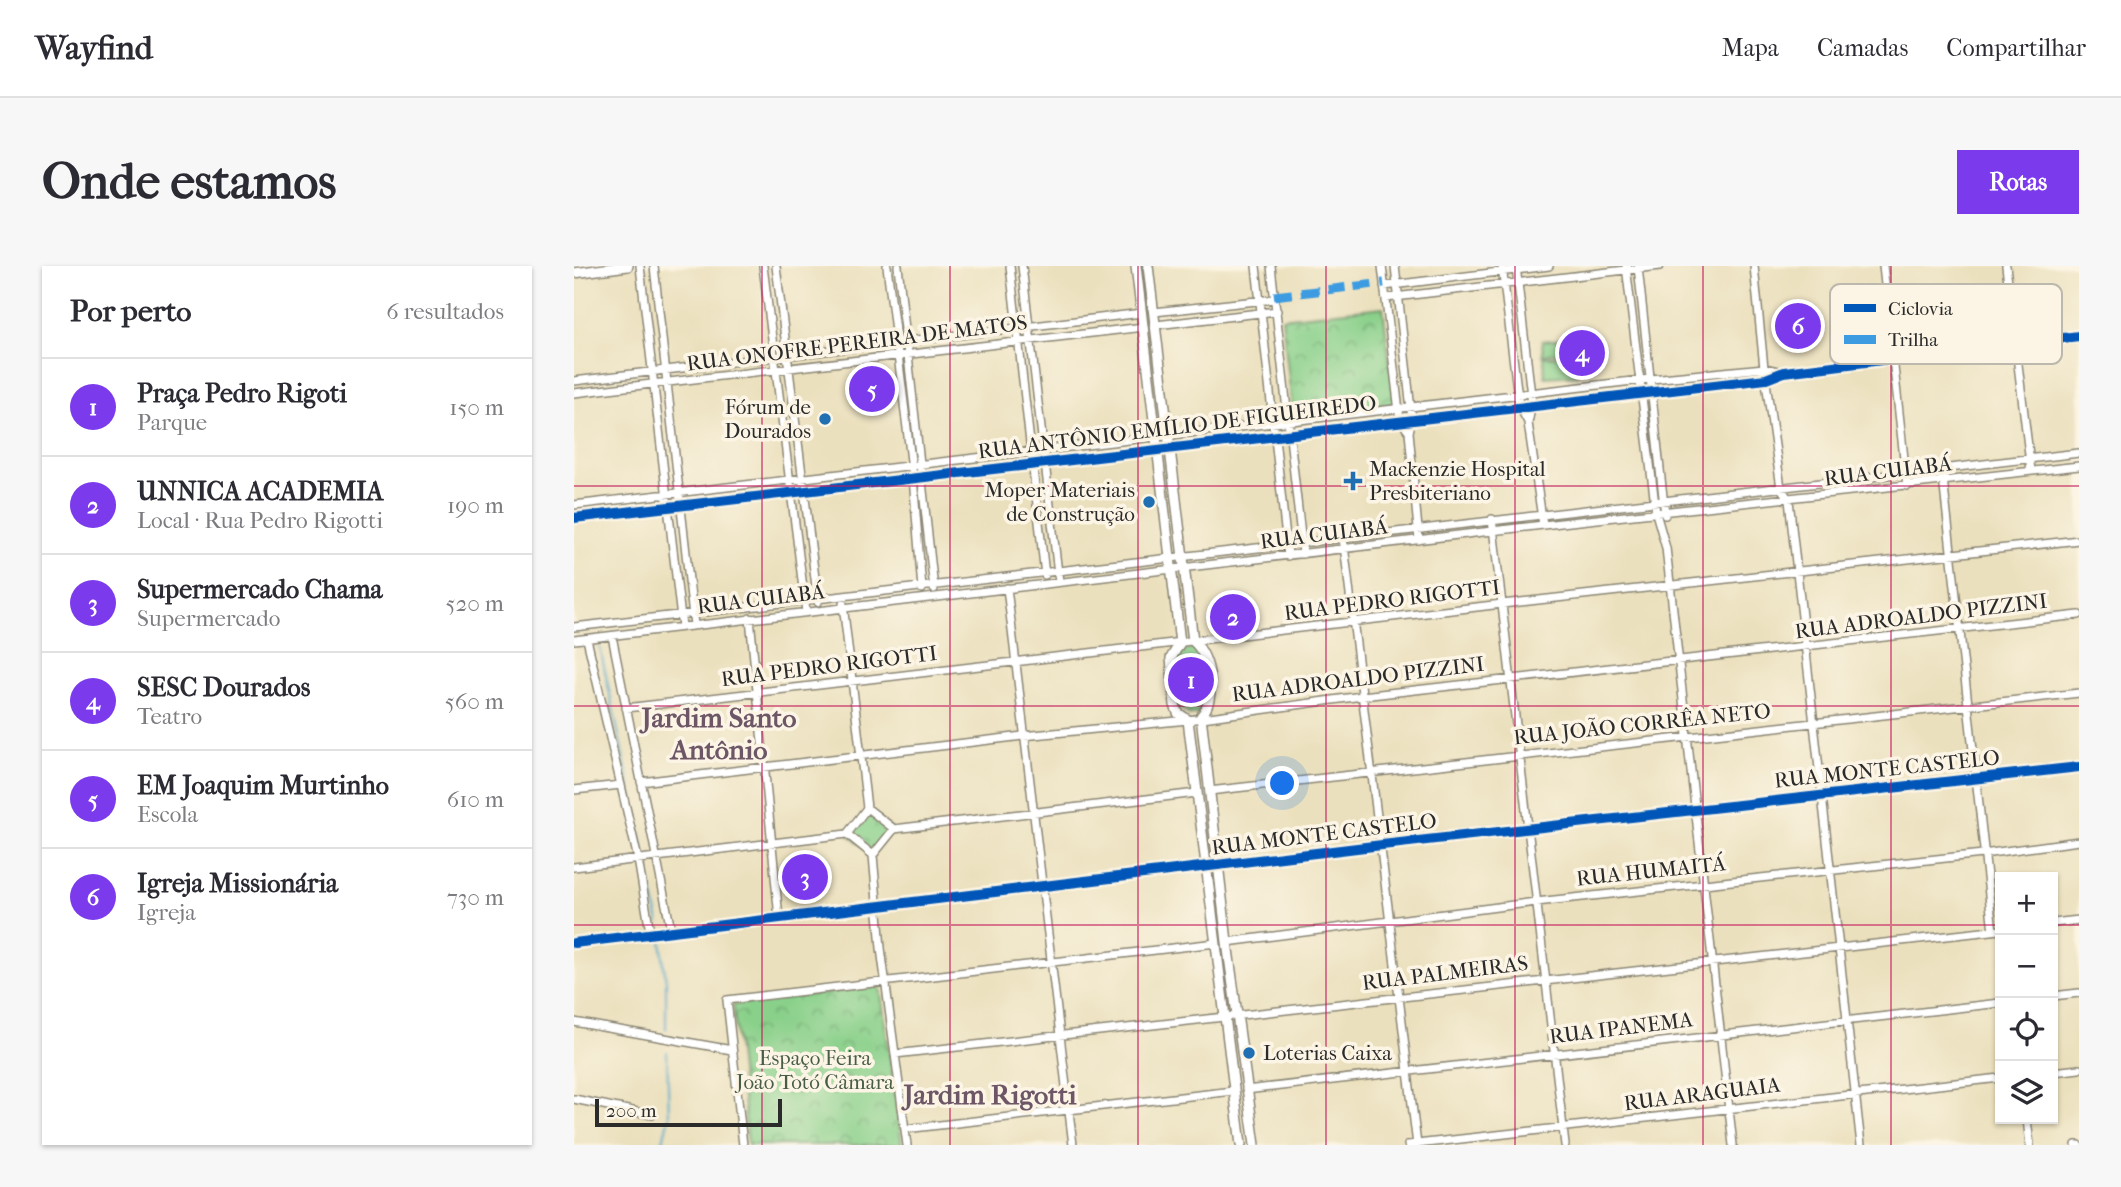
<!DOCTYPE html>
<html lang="pt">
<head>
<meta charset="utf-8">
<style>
  :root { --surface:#fff; --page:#f7f7f7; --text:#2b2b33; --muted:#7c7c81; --line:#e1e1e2; --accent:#7c3aed }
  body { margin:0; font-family:"IM FELL French Canon",serif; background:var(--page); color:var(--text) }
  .controls { position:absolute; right:21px; bottom:21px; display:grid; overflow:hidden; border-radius:0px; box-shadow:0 2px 5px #0004 }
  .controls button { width:63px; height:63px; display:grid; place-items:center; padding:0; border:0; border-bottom:2px solid var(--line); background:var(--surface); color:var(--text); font:35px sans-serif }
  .scale { position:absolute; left:21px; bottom:18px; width:187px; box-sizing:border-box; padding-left:7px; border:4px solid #2b2b2b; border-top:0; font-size:19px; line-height:24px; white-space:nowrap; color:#2b2b2b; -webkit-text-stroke:5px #fcf5e5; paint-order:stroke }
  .you { position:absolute; left:709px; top:518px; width:24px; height:24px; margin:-18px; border:5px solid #fff; border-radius:50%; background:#1a73e8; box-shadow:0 0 0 10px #1a73e833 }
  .badge { display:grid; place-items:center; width:46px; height:46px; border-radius:50%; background:var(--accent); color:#fff; font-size:23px; font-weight:700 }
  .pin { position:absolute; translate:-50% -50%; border:4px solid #fff; box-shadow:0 2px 7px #0006 }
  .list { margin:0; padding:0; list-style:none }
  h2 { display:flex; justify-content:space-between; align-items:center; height:91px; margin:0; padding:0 28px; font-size:30px }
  h2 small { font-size:23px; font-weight:400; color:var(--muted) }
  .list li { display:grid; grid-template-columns:46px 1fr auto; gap:21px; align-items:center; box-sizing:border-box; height:98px; padding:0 28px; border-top:2px solid var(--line) }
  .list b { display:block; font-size:26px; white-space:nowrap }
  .list p { margin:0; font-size:23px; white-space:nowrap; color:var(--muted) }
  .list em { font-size:23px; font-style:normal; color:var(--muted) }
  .icon { flex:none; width:38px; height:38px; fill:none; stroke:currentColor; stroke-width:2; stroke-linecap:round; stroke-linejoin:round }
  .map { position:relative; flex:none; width:1505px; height:879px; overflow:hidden; border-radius:0px }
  header { display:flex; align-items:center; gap:42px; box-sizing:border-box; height:98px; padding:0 35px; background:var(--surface); border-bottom:2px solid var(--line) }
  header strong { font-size:33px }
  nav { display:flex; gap:38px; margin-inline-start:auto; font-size:24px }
  .intro { display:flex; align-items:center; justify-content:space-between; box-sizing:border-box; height:168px; padding:0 42px }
  h1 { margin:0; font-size:49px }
  .button { padding:18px 32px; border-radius:0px; background:var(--accent); color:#fff; font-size:24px; font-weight:700 }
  main { display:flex; gap:42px; padding:0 42px }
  aside { flex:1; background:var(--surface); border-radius:0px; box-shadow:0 2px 5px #0004 }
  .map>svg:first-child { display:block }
</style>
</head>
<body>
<header>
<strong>Wayfind</strong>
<nav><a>Mapa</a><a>Camadas</a><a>Compartilhar</a></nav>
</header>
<div class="intro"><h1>Onde estamos</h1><a class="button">Rotas</a></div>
<main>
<aside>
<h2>Por perto<small>6 resultados</small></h2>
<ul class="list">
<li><span class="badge">1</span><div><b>Praça Pedro Rigoti</b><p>Parque</p></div><em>150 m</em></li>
<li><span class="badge">2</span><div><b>UNNICA ACADEMIA</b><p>Local · Rua Pedro Rigotti</p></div><em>190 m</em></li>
<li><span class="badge">3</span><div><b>Supermercado Chama</b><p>Supermercado</p></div><em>520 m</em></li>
<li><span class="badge">4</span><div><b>SESC Dourados</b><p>Teatro</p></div><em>560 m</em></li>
<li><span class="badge">5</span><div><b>EM Joaquim Murtinho</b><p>Escola</p></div><em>610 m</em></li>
<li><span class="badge">6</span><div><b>Igreja Missionária</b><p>Igreja</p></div><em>730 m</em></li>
</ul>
</aside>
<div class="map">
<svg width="1505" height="879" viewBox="0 0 1505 879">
  <defs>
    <pattern id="park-crowns" width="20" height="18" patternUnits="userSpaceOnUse" patternTransform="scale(1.75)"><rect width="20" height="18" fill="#89d08a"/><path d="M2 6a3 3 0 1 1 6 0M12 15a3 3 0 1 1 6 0" fill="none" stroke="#70a971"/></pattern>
  </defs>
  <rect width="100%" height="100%" fill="#fcf5e5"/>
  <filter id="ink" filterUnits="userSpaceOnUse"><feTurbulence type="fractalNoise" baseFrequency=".0143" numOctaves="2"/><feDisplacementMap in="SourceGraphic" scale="14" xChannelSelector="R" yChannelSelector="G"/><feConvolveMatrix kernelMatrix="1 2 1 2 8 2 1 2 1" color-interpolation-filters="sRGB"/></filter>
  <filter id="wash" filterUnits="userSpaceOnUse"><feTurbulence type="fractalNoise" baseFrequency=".00686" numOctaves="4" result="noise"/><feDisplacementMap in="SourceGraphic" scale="28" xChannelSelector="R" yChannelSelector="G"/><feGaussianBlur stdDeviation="1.57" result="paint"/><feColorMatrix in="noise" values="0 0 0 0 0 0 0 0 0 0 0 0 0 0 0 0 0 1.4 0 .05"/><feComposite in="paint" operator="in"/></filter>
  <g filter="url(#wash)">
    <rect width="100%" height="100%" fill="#ebe0bd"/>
    <path fill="url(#park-crowns)" stroke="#5a7e5a" stroke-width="2" d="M809 41 821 140 719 150 708 52Z
      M620 382 630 390 634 436 625 448 616 449 605 441 600 396 606 385Z
      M294 545 317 563 298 587 275 569Z
      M306 720 328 879H174L159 739Z"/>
    <path fill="#89d08a" stroke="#5a7e5a" stroke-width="2" d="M1014 71 1015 82 969 89 968 75Z
      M1001 90 1003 109 971 111 970 91Z"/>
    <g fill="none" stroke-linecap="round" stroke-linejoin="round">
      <path stroke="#49a6c8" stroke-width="2" d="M26 382 70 587
        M72 597 85 657
        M87 673 92 716V763
        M88 879 95 850 93 786"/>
    </g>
  </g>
  <g filter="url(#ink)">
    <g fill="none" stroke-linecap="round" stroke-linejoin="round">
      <g stroke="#8b8674" stroke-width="10">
        <path id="minor" d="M66 0 108 361
          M80 0 120 359
          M189 0 232 346
          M202 0 244 336
          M313 0 339 211 348 323
          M324 0 360 323
          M436 0 471 309
          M448 0 485 316
          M682 0 714 290
          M697 0 729 288
          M808 0 826 154 835 166
          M821 0 838 153 835 166 845 274
          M928 0 945 140 954 156
          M942 0 958 138 954 157 969 259
          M1052 0 1082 247 1092 282 1159 879
          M1180 0 1190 102 1207 222 1215 234 1287 879
          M1309 0 1333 220
          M1432 0 1457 205
          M1064 1 1091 249
          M810 20 975 0
          M812 32 1086 0
          M1311 34 1434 20
          M580 46 701 33
          M582 59 703 45
          M0 115 568 47
          M0 127 570 61
          M1368 203 1419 665
          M0 239 1067 114 1190 102 1209 106
          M0 252 1192 113 1210 106 1505 70
          M918 253 991 879
          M769 271 843 879
          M433 322 499 879
          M269 338 293 542
          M176 352 205 652
          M0 361 1505 187
          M38 370 97 664
          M13 373 64 593 76 666
          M0 374 969 259 1505 200
          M52 442 928 338 1505 274
          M67 516 449 470 614 454 788 430 1505 349
          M0 524 47 519
          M635 525 1505 427
          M293 542 320 563 299 589 273 568Z
          M320 563 623 527
          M299 589 307 682 333 879
          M0 601 273 568
          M1479 657 1505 654
          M653 676 962 636 1409 588 1505 575
          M0 677 808 579 1505 501
          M1479 730 1505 727
          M0 756 158 784
          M321 788 1426 664
          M1479 806 1505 803
          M672 824 1426 737
          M0 833 78 849
          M1453 853 1456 879
          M331 863 659 825
          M169 879 153 734 642 677
          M834 879 1426 812
          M1502 879H1505"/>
      </g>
      <g stroke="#8b8674" stroke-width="12">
        <path id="major" d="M562 0 606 377 597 392 601 439 604 447 614 454 667 879
          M574 0 619 375C637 390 643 433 627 450L653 676 681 879
          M0 7 54 0"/>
      </g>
      <use href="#minor" stroke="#fff" stroke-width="7"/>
      <use href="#major" stroke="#fff" stroke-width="9"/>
      <path stroke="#3d9ce1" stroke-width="9" stroke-dasharray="18 9" stroke-linecap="butt" d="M700 30 810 17"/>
      <g stroke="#fcf5e5" stroke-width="15">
        <path id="cycleway" d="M0 252 1192 113 1210 106 1505 70
          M0 677 808 579 1505 501"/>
      </g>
      <use href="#cycleway" stroke="#0057b8" stroke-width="10"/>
    </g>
  </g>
  <path fill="none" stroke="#c2185b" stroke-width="2" stroke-opacity="0.55" d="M188 0V879M376 0V879M564 0V879M752 0V879M941 0V879M1129 0V879M1317 0V879M0 220H1505M0 440H1505M0 659H1426M1479 659H1505"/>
  <g fill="#1f6fb2" stroke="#fcf5e5" stroke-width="2.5">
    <circle cx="251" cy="153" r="7"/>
    <path d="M775.5 204.5h7v7h7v7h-7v7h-7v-7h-7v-7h7z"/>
    <circle cx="575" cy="236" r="7"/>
    <circle cx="675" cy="787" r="7"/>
  </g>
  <g text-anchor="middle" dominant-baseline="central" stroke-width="7" stroke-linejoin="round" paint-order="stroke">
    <g font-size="21" fill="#2b2b2b" stroke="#fcf5e5">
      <text transform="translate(283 77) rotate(-7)">RUA ONOFRE PEREIRA DE MATOS</text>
      <text transform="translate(603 161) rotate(-7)">RUA ANTÔNIO EMÍLIO DE FIGUEIREDO</text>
      <text transform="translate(1314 205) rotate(-7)">RUA CUIABÁ</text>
      <text transform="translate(750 268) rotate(-7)">RUA CUIABÁ</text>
      <text transform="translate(187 333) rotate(-7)">RUA CUIABÁ</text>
      <text transform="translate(818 334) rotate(-7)">RUA PEDRO RIGOTTI</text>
      <text transform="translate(1347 350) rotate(-7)">RUA ADROALDO PIZZINI</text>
      <text transform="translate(255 400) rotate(-7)">RUA PEDRO RIGOTTI</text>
      <text transform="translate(784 413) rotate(-7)">RUA ADROALDO PIZZINI</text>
      <text transform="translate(1068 458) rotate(-6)">RUA JOÃO CORRÊA NETO</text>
      <text transform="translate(1313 503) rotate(-6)">RUA MONTE CASTELO</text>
      <text transform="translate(750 568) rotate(-7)">RUA MONTE CASTELO</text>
      <text transform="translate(1077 605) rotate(-6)">RUA HUMAITÁ</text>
      <text transform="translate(871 707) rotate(-7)">RUA PALMEIRAS</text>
      <text transform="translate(1047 762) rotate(-7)">RUA IPANEMA</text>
      <text transform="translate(1128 828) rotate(-7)">RUA ARAGUAIA</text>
    </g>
    <g font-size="21" fill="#2b2b2b" stroke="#fcf5e5" text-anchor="end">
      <text x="237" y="141">Fórum de<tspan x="237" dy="24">Dourados</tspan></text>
      <text x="795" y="203" text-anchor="start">Mackenzie Hospital<tspan x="795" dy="24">Presbiteriano</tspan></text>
      <text x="561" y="224">Moper Materiais<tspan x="561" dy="24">de Construção</tspan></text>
      <text x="689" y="787" text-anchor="start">Loterias Caixa</text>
    </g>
    <g font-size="21" fill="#475d48" stroke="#fcf5e5">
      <text x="241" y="792">Espaço Feira<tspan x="241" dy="24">João Totó Câmara</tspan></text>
    </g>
    <g font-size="28" font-weight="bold" fill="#6d5767" stroke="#fcf5e5">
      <text x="145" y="451">Jardim Santo<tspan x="145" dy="32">Antônio</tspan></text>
      <text x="416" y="828">Jardim Rigotti</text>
    </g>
  </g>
  <rect x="1256" y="18" width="232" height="80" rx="10" fill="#fcf5e5" stroke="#bdb8ad" stroke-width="2"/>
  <rect x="1270" y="38" width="32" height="8" fill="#0057b8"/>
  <rect x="1270" y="69" width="32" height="9" fill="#3d9ce1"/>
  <g font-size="19" fill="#2b2b2b">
    <text x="1314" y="49">Ciclovia</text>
    <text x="1314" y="80">Trilha</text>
  </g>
</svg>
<div class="controls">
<button>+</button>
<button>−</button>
<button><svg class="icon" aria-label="locate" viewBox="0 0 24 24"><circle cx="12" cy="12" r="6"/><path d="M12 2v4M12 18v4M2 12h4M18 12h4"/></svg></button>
<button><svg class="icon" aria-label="layers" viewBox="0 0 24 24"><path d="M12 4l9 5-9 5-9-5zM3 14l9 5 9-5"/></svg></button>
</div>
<div class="scale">200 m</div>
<div class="you"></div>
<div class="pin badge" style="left:617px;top:414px">1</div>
<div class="pin badge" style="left:659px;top:351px">2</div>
<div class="pin badge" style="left:231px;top:611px">3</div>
<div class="pin badge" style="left:1008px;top:87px">4</div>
<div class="pin badge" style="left:298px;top:123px">5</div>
<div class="pin badge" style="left:1224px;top:60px">6</div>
</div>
</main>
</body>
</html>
